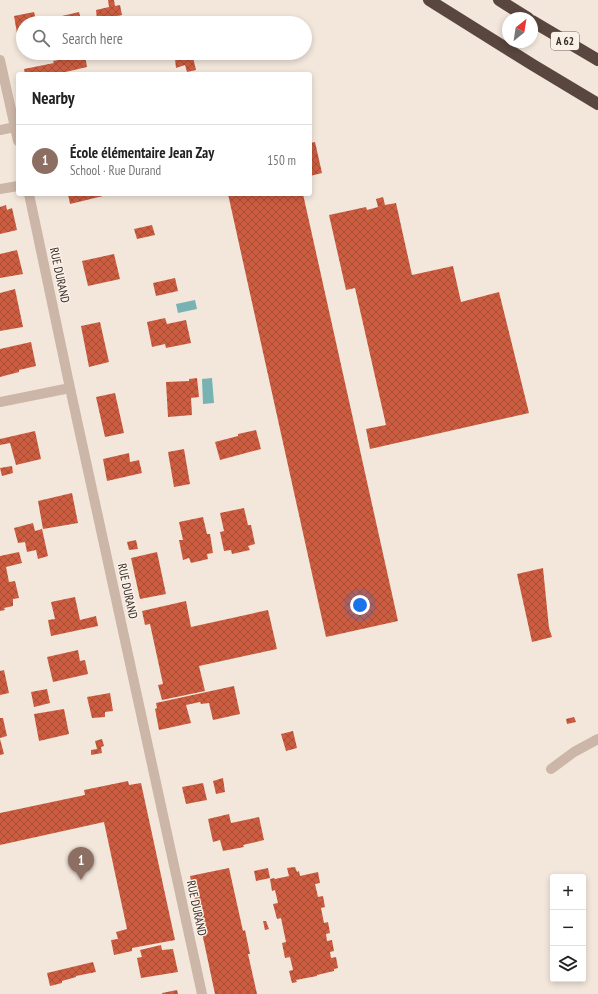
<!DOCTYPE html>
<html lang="en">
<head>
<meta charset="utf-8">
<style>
  :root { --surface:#fff; --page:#f2f2f2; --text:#222; --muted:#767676; --line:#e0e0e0; --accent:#1b5a5c }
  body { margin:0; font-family:"PT Sans Narrow",sans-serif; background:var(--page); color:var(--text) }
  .controls { position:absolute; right:12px; bottom:12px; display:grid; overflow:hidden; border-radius:4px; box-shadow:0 2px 6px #0003 }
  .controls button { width:36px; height:36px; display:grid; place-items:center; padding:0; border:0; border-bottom:1px solid var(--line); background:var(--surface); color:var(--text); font:20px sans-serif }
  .compass { position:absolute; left:502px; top:12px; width:36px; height:36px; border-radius:50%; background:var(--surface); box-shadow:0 2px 6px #0003; rotate:30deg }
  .you { position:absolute; left:360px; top:605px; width:14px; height:14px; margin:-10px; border:3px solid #fff; border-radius:50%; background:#1a73e8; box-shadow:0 0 0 6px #1a73e833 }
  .badge { display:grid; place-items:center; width:26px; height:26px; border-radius:50%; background:var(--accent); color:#fff; font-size:13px; font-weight:700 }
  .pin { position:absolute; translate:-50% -33px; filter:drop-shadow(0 1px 2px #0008) }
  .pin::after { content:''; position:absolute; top:21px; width:14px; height:12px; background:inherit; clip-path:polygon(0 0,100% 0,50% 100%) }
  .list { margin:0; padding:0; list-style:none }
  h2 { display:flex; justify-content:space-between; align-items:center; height:52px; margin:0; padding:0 16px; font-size:17px }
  h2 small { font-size:13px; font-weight:400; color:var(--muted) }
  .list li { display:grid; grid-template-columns:26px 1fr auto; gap:12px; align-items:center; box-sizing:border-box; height:72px; padding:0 16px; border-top:1px solid var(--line) }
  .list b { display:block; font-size:15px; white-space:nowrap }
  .list p { margin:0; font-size:13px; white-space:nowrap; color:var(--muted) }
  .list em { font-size:13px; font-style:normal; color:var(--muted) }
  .icon { flex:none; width:22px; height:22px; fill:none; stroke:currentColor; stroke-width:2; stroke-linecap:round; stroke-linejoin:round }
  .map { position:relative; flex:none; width:598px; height:994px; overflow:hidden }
  .search { position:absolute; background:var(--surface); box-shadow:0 2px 6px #0003; left:16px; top:16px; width:296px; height:44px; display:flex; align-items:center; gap:10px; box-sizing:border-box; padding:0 14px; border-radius:22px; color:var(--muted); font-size:15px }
  .panel { position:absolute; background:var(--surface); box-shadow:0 2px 6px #0003; left:16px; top:72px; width:296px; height:124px; border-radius:4px }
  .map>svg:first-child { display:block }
</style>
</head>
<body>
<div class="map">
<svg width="598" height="994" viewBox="0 0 598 994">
  <defs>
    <pattern id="building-cross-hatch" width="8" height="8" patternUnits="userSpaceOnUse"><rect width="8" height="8" fill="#cc5d41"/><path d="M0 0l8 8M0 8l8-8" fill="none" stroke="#a74d36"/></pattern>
  </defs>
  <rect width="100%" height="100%" fill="#f3e7dc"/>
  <path fill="#79b2b2" d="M195 300 197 309 178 313 176 304Z
    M212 378 214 403 203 404 202 379Z"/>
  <path fill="url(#building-cross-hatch)" d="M108 0H114L115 6 120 5 122 15 97 20 96 10 109 7Z
    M34 12 36 19 40 18 41 21 37 23H23V38L18 39 14 16Z
    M79 12 82 23H64L62 16Z
    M171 53H192L196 70 187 72 185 65 176 68 175 59Z
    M85 55 87 67 57 74H25L24 69 54 63 53 61Z
    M92 56H99V60H92Z
    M315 142 322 173 310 176V143Z
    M68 194H102L103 196 70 204Z
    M228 194H303L398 621 326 637Z
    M383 197 385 205 396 203 412 275 453 266 461 302 499 292 529 413 370 449 366 429 386 425 355 288 346 290 329 215 366 207 367 210 378 207 376 199Z
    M6 205 7 210 12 208 17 230 0 234V207Z
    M152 225 155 235 137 239 134 229Z
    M17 250 23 274 0 278V254Z
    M114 254 120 279 88 286 82 261Z
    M175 278 178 291 156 296 153 283Z
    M15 289 23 327 0 331V293Z
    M165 318 167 324 186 320 191 343 166 348 165 344 152 347 147 322Z
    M100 322 109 362 89 367 81 326Z
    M31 342 36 366 19 370V372L0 377V349Z
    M197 378 199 397 191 398 192 415 168 417 166 382 189 381V379Z
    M115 393 124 433 105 437 96 397Z
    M256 430 261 449 220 460 215 442 238 436V434Z
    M35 431 41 459 16 465 10 443 0 445V439Z
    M184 449 190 484 174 487 168 452Z
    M129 453 130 462 139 460 142 473 107 481 103 459Z
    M12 466 13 473 2 476 0 468Z
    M72 493 78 523 43 529 38 501Z
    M244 508 248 525H251L255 544 248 546 250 550 232 554 231 550 224 551 220 532 224 531 220 513Z
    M203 517 207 534H210L213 553 207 554 208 559 191 563 189 558 183 560 179 540H183L179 522Z
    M33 523 35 531 42 529 48 556 38 559 36 550 27 552 25 542 18 543 14 528Z
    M136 540 138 549 129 550 127 542Z
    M19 552 22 563 6 567 9 582 15 581 19 598 13 599V606L4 608 5 610 0 611V556Z
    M157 552 166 594 140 599 131 558Z
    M543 568 549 628 552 637 532 642 517 574Z
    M75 597 80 620 96 616 98 626 51 636 48 620 55 619 51 602Z
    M186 601 191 627 268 610 277 649 199 666 205 691 162 700 158 685 163 684 150 624 145 625 142 611Z
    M78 650 80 661 85 660 88 674 53 682 47 657Z
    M4 670 9 693 0 695V671Z
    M234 686 240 714 213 720 209 703 201 704 200 702 186 705 191 723 159 730 155 709 157 708 156 703Z
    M47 689 50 703 34 707 31 692Z
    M110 693 113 711 105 712V717L92 718 87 697Z
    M64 709 69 734 39 741 34 714Z
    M574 717 576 722 567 724 566 719Z
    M0 718H3L7 736 0 738Z
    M293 731 297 748 286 751 281 734Z
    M0 739 4 754 0 755Z
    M102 739 104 746 101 747 102 753 91 755V750L97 749 95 741Z
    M223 778 225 792 216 794 213 781Z
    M128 781 129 785 141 783 175 940 132 948V951L114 955 111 940 118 939 116 932 127 929 104 822 0 845V813L85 795 84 790Z
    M203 783 207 800 186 804 182 787Z
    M229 814 231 823 259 817 264 840 243 845 244 847 223 851 220 840 213 842 208 819Z
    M295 867 297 872 299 871 300 876 318 872 320 883 315 884 318 897 323 896 325 907 321 908 324 923 328 922 330 933 326 934 327 941 332 940 334 951 330 952 331 958 336 957 338 968 334 969V971L317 975V976L296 980 297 982 292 983 289 971 293 970 290 957 285 958 282 943 286 942 281 918 277 919 273 904 278 903 275 890 272 891 270 879 274 878 275 879 289 876 287 868Z
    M229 868 243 931 245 930 250 954H248L257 994H215L190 876Z
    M268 868 270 878 256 881 254 871Z
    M263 921H266L269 929 265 930Z
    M161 945 162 950 173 949 178 972 141 978 137 958 142 957 140 950Z
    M93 962 96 972 76 976V977L62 981V983L50 986 47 973Z
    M177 990 178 994H162V993Z"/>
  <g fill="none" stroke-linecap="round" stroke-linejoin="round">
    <path stroke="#ccb6a7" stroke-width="10" d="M0 130 15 127
      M0 189 18 186"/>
    <path stroke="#ccb6a7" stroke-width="10" d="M0 60 18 141
      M29 194 70 388 202 994
      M0 402 70 388
      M551 769 574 752 598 739"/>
    <path stroke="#59463e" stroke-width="12" d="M429 0 533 65 598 104
      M499 0 528 18
      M532 21 598 60"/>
  </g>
  <g text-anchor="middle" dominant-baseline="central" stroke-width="3" stroke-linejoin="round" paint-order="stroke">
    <rect fill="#faf1e8" stroke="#726762" stroke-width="1" x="551" y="32" width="28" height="18" rx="3"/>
    <g font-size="11" font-weight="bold" fill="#382c28">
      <text x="565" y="41">A 62</text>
    </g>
    <g font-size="12" fill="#382c28" stroke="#faf1e8">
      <text transform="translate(60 275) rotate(78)">RUE DURAND</text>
      <text transform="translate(128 591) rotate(78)">RUE DURAND</text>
      <text transform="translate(197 908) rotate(78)">RUE DURAND</text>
    </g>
  </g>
</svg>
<div class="controls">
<button>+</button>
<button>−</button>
<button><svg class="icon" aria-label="layers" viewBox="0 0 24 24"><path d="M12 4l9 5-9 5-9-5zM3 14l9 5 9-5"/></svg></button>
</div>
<svg class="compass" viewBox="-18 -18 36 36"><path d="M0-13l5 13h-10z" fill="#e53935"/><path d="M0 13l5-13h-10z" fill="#767676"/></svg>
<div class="you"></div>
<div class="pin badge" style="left:81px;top:880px;background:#8d6e63">1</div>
<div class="search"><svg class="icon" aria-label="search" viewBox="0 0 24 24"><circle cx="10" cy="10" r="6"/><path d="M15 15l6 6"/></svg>Search here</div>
<section class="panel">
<h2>Nearby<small></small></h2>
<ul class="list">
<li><span class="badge" style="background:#8d6e63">1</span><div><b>École élémentaire Jean Zay</b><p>School · Rue Durand</p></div><em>150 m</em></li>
</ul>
</section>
</div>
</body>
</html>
